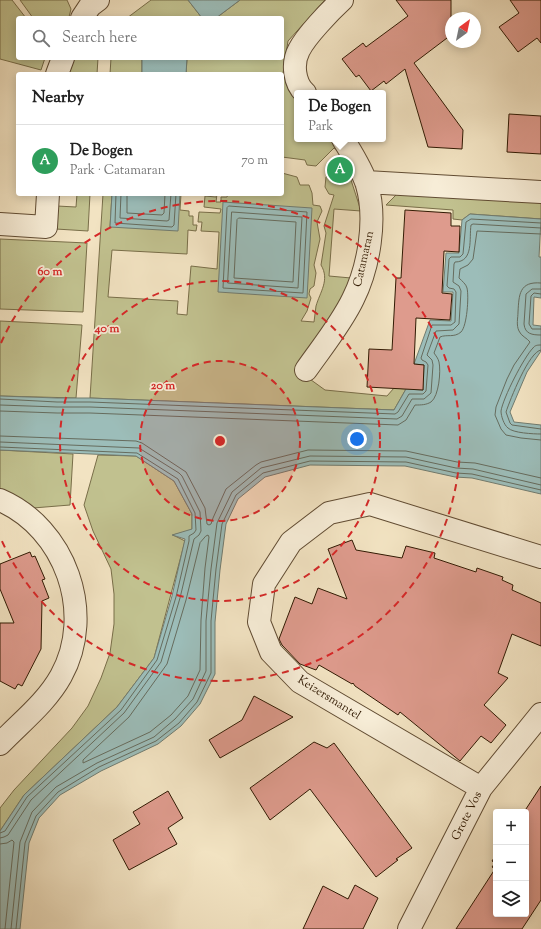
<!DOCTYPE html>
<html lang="en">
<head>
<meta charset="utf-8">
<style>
  :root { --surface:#fff; --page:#f2f2f2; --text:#222; --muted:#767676; --line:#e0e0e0; --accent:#0b8043 }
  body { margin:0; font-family:"Sorts Mill Goudy",serif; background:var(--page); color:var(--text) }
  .controls { position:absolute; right:12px; bottom:12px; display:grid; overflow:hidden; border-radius:4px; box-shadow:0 2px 10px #0003 }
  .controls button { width:36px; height:36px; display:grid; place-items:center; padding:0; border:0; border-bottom:1px solid var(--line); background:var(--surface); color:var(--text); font:20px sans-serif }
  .compass { position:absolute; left:445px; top:12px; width:36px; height:36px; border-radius:50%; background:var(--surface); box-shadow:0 2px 10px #0003; rotate:33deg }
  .you { position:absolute; left:357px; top:439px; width:14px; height:14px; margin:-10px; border:3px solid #fff; border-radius:50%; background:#1a73e8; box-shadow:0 0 0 6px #1a73e833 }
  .badge { display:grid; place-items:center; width:26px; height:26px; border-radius:50%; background:var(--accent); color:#fff; font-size:13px; font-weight:700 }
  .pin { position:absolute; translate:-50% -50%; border:2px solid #fff; box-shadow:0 1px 4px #0006 }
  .popup { position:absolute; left:294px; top:90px; width:92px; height:52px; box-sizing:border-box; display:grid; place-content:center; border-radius:4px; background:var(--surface); filter:drop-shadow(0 1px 3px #0005); font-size:13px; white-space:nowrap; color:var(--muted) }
  .popup b { font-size:15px; color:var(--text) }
  .popup::after { content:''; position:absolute; left:50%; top:100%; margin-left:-8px; border:8px solid transparent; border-top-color:var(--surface) }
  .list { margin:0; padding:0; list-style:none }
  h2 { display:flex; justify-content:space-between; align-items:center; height:52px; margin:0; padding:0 16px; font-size:17px }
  h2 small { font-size:13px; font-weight:400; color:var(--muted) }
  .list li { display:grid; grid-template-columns:26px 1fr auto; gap:12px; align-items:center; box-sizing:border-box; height:72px; padding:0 16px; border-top:1px solid var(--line) }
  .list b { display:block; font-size:15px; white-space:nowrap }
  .list p { margin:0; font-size:13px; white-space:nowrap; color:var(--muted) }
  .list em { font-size:13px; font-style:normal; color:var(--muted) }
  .icon { flex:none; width:22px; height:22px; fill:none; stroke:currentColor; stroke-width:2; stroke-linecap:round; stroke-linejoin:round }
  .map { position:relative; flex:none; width:541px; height:929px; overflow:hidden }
  .search { position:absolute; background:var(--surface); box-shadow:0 2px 10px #0003; left:16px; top:16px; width:268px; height:44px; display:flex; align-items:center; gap:10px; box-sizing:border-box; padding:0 14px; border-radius:4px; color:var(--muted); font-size:15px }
  .panel { position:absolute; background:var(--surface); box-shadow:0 2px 10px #0003; left:16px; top:72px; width:268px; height:124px; border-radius:4px }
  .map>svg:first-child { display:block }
</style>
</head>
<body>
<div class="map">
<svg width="541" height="929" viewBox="0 0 541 929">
  <rect width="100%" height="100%" fill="#f2e3c2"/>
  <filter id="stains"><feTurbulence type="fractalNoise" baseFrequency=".005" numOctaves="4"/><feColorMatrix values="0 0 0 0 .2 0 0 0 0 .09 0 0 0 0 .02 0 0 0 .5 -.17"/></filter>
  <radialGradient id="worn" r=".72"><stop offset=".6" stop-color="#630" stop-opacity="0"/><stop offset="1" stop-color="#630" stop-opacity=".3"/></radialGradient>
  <path fill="#c1c18f" stroke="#796e49" d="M0 0H12L26 18H18V58H45L41 70 0 59Z
    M20 0H67L71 9 69 17 33 18Z
    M151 0H188L202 18H127Z
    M240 0H325L288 41 283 73 288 88 297 98V139H334L341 149 361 211 334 209 329 276 351 278 307 377 325 390 387 396 394 388 406 389 394 410 90 398 103 194H112L110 227 181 194 180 210 189 211V216H193V225H197L196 231 188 230 187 254 112 250 108 297 178 301 177 314 187 315 191 266 217 269 219 232 201 231 202 222H198L199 212 220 213 221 209 204 207 205 196 216 197 217 194 216 202H221V197H227L228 194H282V173L297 177 300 185H309L312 193 313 205 320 206 322 211 317 222 320 239 314 265 316 273 314 286 310 289 309 294 311 298 307 311 301 321 314 322C315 317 315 311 316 306 320 292 330 280 321 265L326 233 324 226 334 195 329 194 325 187 326 177C333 169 340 164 342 153L334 148 316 166 307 165 305 160 282 157V74H186L187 58H282V18H216Z
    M74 58H98L97 74H68Z
    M111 58H142V74H110Z
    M398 193 541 201V219L470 214 462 220 453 219V210L386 205Z
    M77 194H90L88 231 56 229 57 206 76 207Z
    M0 239 87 243 83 312 0 309Z
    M0 321 82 325 76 398 0 396Z
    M0 450 73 454 70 505 33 508 0 491Z
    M98 455 136 456 174 481 192 514V530L173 535 185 541 154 658 117 707 24 795 0 831V834V808L14 790 72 728 88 706 101 678 110 653 114 624V594L111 569 93 531 84 505Z"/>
  <path fill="#9cbdb9" stroke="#717c70" d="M188 0H240L216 18H202Z
    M142 58H187L186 74H142Z
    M112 194H180L178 231 110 227Z
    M223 202 312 208 307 298 218 292Z
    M470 214 541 219 539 257H541V298L534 297 533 325 541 326V351L527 372 521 386 510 412 514 422 541 425V494L472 478 455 477 405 466 310 465 265 477 238 499 226 524 220 570 215 622V674L200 704 181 726 158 744 101 771 60 795 39 818 29 843 20 929H0V831L24 795 117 707 154 658 172 596 185 539 172 535 192 529V514L174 481 136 456 0 450V396L57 398H90L394 410 406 389 423 390 424 365 414 364 430 320 451 321 453 292H443L446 253H459L462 220Z"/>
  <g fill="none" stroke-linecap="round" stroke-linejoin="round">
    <path stroke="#666c5e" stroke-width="1" d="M116 194 115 223 172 227 174 225 176 194
      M121 194 120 218 167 221 169 220 171 194
      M127 194V213L162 215 164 213 165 194
      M229 206 307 212 303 293 223 288 227 208Z
      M232 212 302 217 298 288 228 283Z
      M239 218 296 222 293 282 234 278 237 220Z
      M541 283C519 281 519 295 518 312 518 318 516 325 519 331 521 336 527 338 530 342L514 365 507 379 496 407 495 415 501 429 506 435 521 438 541 440
      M541 289H532L526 294 524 324C525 334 532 335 541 335
      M541 294 534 293 531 296 529 324 532 329H541
      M541 345C538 345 535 345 533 348 524 357 503 398 501 411 501 416 504 425 508 428 513 433 533 434 541 434
      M541 350C529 351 510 400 506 412L510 423 512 425 541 429
      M0 399 57 402H90L395 414 398 412 409 394H423L426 391 428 365 426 362 422 360 421 358 432 325H451L455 322 456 292 454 289 449 288 447 286 449 259 451 257H460L463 254 466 222 471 219 541 223
      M0 405 57 407H90L397 419 402 416 412 399H424L431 393 433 365 432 360 427 355 436 331 453 330 459 324 461 291 459 286 453 282 454 264 455 262C474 262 469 238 471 225L473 224 541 228
      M0 411 57 413H90L398 425 406 420 415 405C421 405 426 405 431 402 439 396 441 371 439 362 438 358 436 356 434 353L440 337C447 334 454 338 461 332 467 326 469 297 467 288 466 284 462 281 459 278L460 269 468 265 473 259 477 231 541 234
      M0 436 136 441 142 443 186 472 205 508 207 524 209 525 211 524 213 518 226 489 256 465 261 462 308 450 406 451 457 462 475 463 541 478
      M0 442 139 448 179 473 182 476 200 512 201 531 199 535 194 539 180 598 161 662 124 713 31 800 8 835 4 837 0 838
      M0 447 137 453 178 479 195 513 196 530 194 533 189 536V541L176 597 157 660 121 710 27 797 5 831 0 833
      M206 536 208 535 209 537 205 568 201 620 200 670 188 696 171 715 150 732 83 763V760L129 717 167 664 186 600 200 543Z
      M0 844 7 843 12 840 14 842 5 929
      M11 929 20 842 32 812 56 787 97 763 154 737 175 719 193 699 206 671V621L211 569 217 523 232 492 261 468 310 456 406 457 456 468 473 469 541 485
      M16 929 25 843 36 816 58 792 99 767 156 741 179 723 197 702 211 673V621L216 569 222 524 236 495 263 473 310 461 406 462 456 473 472 474 541 490"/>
  </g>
  <path fill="#de9b8d" stroke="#311a03" d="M396 0H451V35L414 63 463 130 462 149 428 147 405 69 386 84 384 81 371 91 359 75 356 77 342 59 363 43 366 47 408 16Z
    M510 0H541V43L537 38 518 52 499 27 519 13Z
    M509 114 541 116V154L507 152Z
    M405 210 451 213V226H460L459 252 444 251 442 293 452 294 450 320 416 318 414 364 424 365 423 390 367 387 369 349 392 350 396 278H401Z
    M352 540 356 550 402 558 406 546 435 553 434 558 476 572 477 568 503 577 502 580 513 585 512 590 541 603V646L512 634 498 673 508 678 484 705 506 725 491 743 481 736 460 761 400 712 398 715 355 686 353 683 352 684 319 665 316 670 300 664 282 645 279 639 295 597 312 604 318 588 347 599 328 549Z
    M30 552 32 557 35 556 45 579 42 580 49 598 42 601 41 649 22 686 18 684 15 689 0 681V623H14L0 589V564Z
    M254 696 293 717 220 758 209 740 242 720Z
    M314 742 327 748 334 743 412 848 396 859 398 860 376 877 310 789 270 820 250 788Z
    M541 786V900L522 929H456L495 869 492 867 495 863 492 861 496 855V914H526V812H524Z
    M168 791 183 818 168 828 177 844 129 870 113 840 140 824 133 812Z
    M355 885 378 898 363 929H303L323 886 348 899Z"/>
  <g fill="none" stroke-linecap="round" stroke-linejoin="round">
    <g stroke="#614c33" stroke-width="24">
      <path id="street" d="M82 18 90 6 98 0
        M57 74 63 58
        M305 93C294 83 292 63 299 50 306 36 330 11 342 0
        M366 182 541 192
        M0 224 46 227 48 194
        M306 370C322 347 341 324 353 299 369 267 377 219 367 185 362 169 352 154 343 139
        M0 500C65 528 96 613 61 676 46 703 21 722 0 744
        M481 788 300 682 271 652 259 622 264 584 291 542 329 513 370 504 541 557
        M409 929 481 788 541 714"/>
    </g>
    <use href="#street" stroke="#f7edd7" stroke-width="22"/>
  </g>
  <circle cx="220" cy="441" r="80" fill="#d62828" fill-opacity=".12"/>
  <g fill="none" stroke="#d62828" stroke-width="2" stroke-dasharray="7 5">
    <circle cx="220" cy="441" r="80"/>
    <circle cx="220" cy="441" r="160"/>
    <path d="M1 343A240 240 0 1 1 1 539"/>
  </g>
  <g text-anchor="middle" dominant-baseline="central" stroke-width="3.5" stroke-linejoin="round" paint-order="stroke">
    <g font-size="12" fill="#311a03" stroke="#f7edd7">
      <text transform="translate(364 259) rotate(-77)">Catamaran</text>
      <text transform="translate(329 698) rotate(32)">Keizersmantel</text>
      <text transform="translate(467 816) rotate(-63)">Grote Vos</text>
    </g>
  </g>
  <circle cx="220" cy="441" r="6" fill="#d62828" stroke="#f7edd7" stroke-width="2"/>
  <g font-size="12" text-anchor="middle" font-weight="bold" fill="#d62828" stroke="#f7edd7" stroke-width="3.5" stroke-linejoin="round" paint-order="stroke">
    <text x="50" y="275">60 m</text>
    <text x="107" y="332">40 m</text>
    <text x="163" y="389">20 m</text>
  </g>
  <rect width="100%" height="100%" filter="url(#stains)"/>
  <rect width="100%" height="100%" fill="url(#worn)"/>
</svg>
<div class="controls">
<button>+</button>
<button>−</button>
<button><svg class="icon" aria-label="layers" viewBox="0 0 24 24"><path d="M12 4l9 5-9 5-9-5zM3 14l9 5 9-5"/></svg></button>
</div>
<svg class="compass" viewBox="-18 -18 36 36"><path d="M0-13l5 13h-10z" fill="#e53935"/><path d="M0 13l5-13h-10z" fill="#767676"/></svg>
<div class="you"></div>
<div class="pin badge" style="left:340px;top:170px;background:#2e9e5b">A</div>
<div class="popup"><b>De Bogen</b>Park</div>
<div class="search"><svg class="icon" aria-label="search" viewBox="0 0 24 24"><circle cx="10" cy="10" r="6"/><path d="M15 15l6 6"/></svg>Search here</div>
<section class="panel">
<h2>Nearby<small></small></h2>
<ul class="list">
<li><span class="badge" style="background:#2e9e5b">A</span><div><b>De Bogen</b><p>Park · Catamaran</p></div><em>70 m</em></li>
</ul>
</section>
</div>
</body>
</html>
